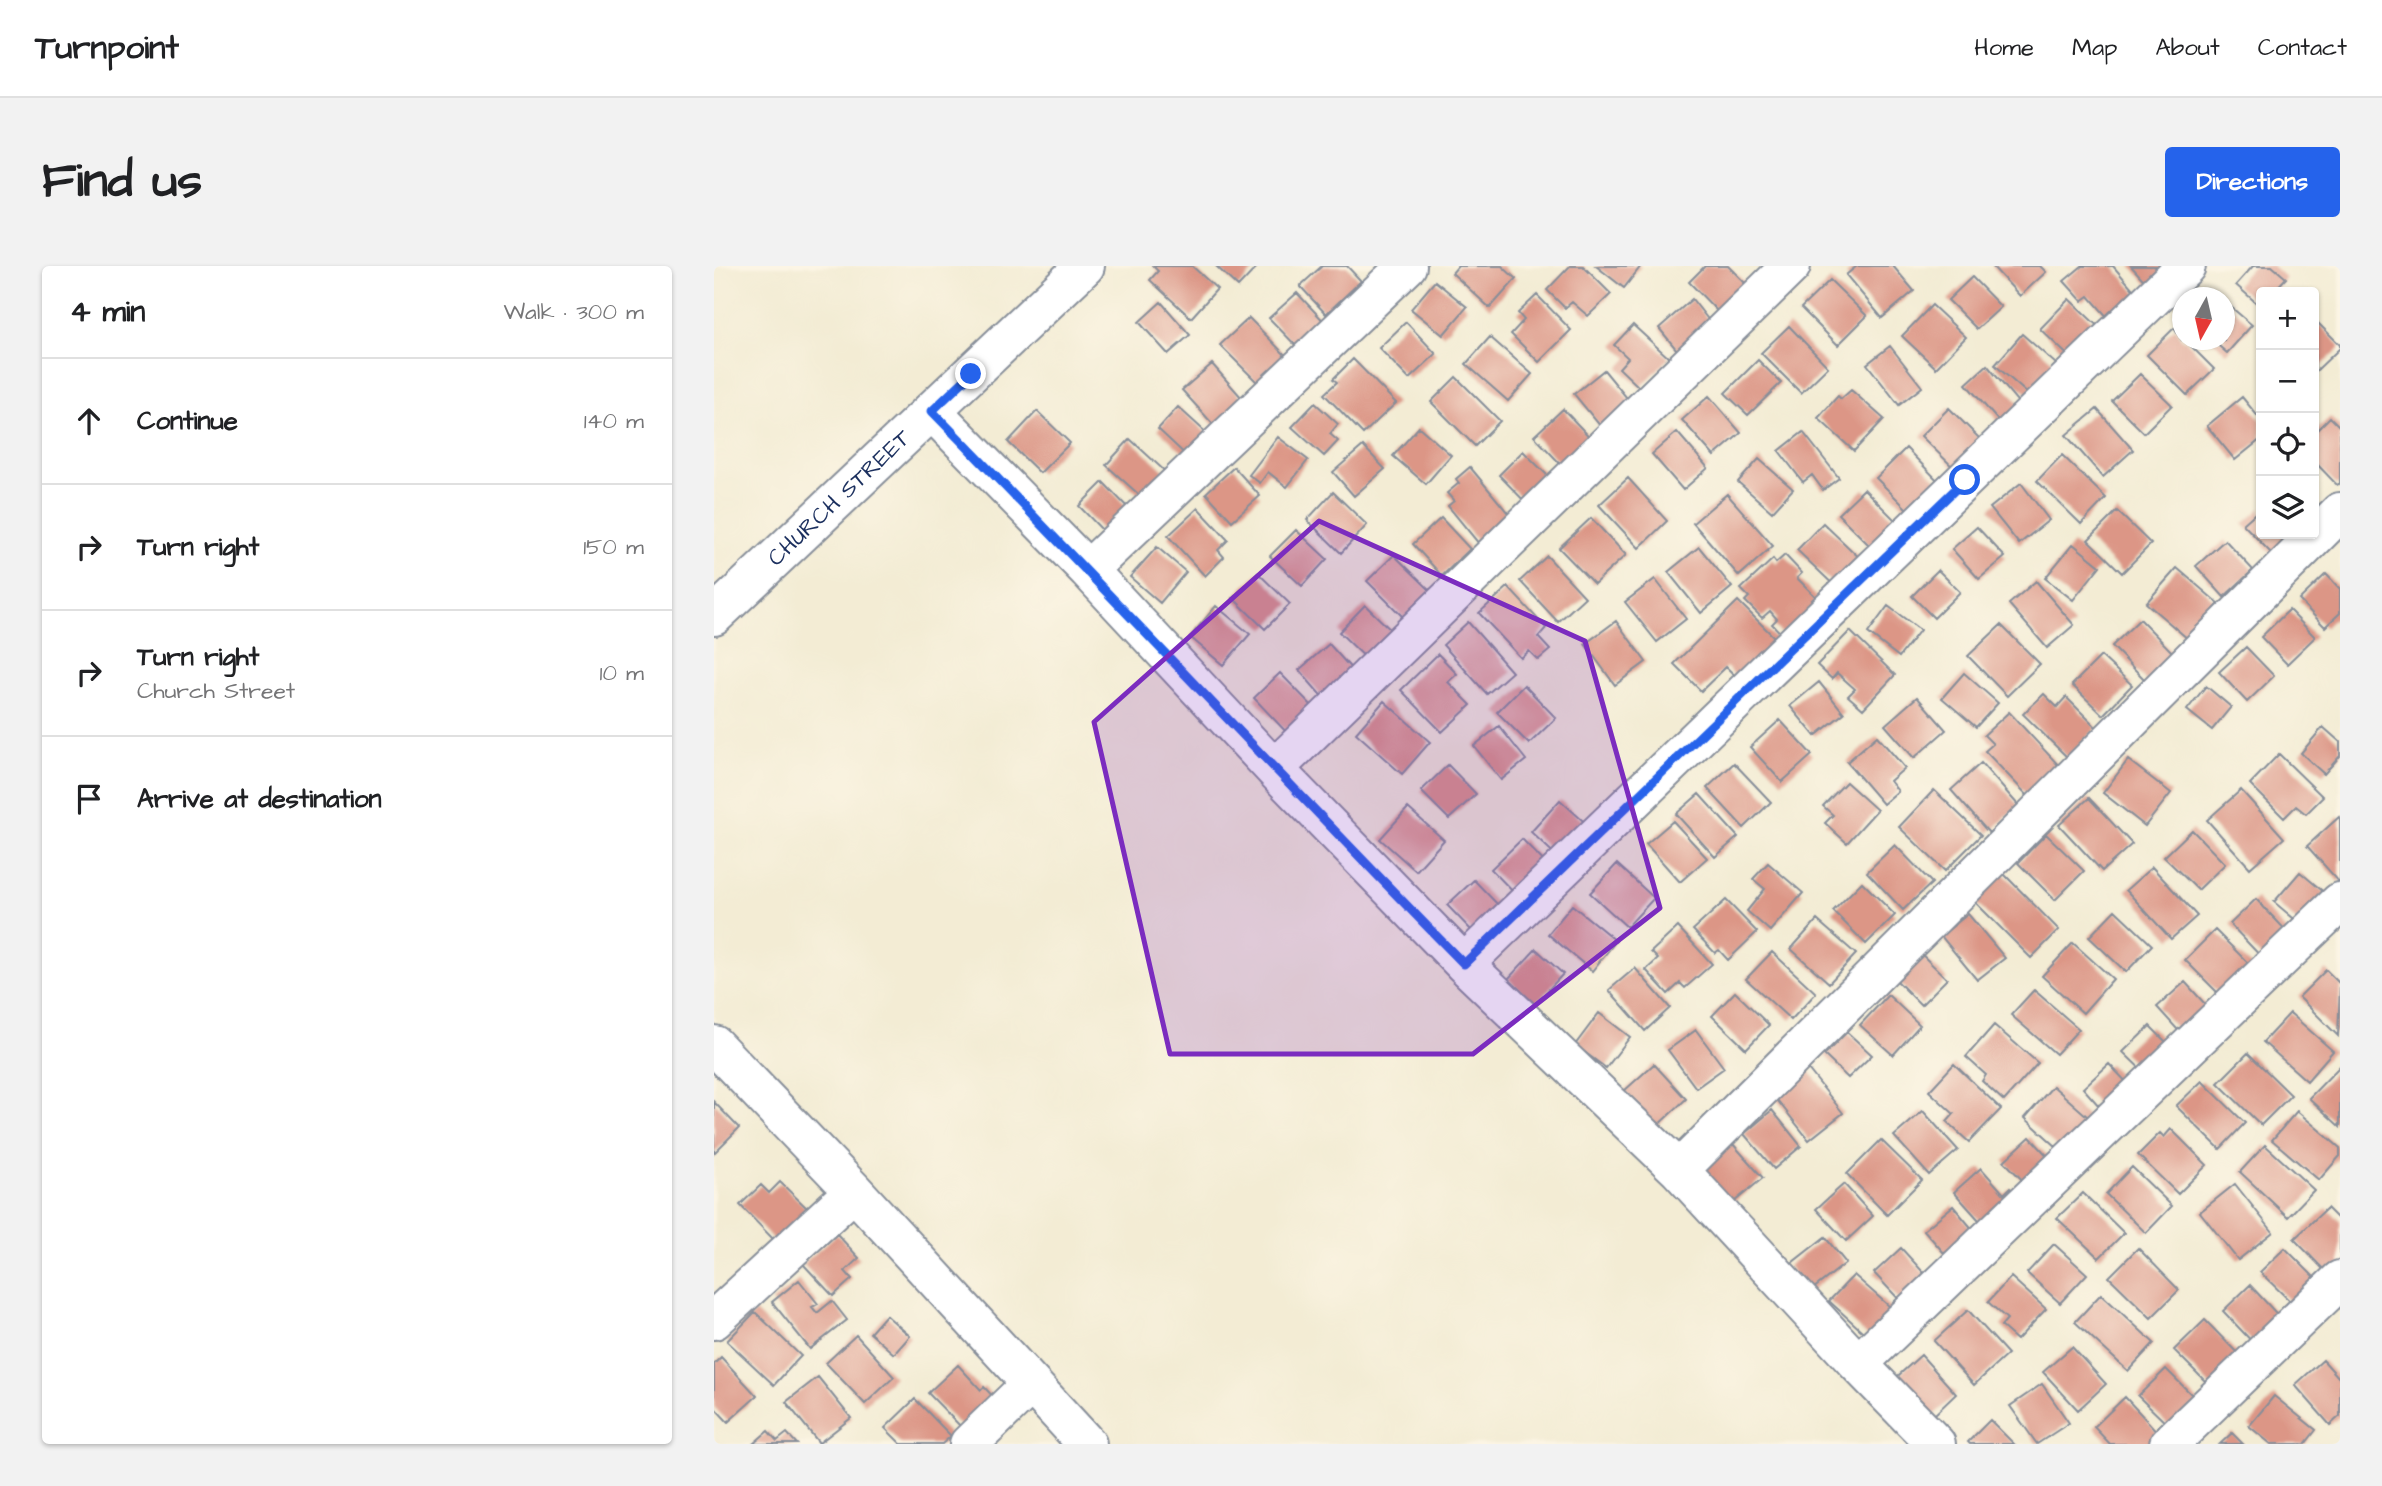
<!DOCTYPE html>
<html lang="en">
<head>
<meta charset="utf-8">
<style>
  :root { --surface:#fff; --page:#f2f2f2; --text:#202124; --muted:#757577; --line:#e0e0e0; --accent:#2563eb }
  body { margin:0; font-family:"Architects Daughter",sans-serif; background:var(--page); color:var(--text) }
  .controls { position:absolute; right:21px; top:21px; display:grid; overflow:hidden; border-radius:7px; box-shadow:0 2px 5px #0004 }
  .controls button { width:63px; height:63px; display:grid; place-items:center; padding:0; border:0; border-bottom:2px solid var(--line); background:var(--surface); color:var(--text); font:35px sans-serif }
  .compass { position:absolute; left:1458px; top:21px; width:63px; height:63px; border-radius:50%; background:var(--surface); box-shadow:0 2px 5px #0004; rotate:188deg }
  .stop { position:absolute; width:21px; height:21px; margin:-16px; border:5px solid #2563eb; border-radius:50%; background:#fff }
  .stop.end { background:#2563eb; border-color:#fff; box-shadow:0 2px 7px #0008 }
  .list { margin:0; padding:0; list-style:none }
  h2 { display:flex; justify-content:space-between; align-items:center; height:91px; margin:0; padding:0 28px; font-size:30px }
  h2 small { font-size:23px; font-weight:400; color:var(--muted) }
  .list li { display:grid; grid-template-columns:46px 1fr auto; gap:21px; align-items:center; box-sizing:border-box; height:126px; padding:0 28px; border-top:2px solid var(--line) }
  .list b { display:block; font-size:26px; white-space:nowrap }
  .list p { margin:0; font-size:23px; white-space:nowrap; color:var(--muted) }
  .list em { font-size:23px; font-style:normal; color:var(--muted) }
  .icon { flex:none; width:38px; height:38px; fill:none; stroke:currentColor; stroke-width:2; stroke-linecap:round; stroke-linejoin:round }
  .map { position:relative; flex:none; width:1626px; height:1178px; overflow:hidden; border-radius:7px }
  header { display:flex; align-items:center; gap:42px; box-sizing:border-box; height:98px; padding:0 35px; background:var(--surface); border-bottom:2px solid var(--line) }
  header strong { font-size:33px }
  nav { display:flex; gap:38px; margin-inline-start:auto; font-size:24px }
  .intro { display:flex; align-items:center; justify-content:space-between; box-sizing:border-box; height:168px; padding:0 42px }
  h1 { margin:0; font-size:49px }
  .button { padding:18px 32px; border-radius:7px; background:var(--accent); color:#fff; font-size:24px; font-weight:700 }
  main { display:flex; gap:42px; padding:0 42px }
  aside { flex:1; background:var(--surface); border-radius:7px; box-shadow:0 2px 5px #0004 }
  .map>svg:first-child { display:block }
</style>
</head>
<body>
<header>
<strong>Turnpoint</strong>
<nav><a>Home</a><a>Map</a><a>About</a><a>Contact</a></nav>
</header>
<div class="intro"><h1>Find us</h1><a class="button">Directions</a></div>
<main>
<aside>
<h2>4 min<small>Walk · 300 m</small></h2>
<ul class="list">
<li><svg class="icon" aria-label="ahead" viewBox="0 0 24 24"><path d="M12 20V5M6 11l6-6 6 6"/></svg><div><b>Continue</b></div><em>140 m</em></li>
<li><svg class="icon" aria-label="right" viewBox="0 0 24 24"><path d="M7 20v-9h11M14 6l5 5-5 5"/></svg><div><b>Turn right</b></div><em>150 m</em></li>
<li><svg class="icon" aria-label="right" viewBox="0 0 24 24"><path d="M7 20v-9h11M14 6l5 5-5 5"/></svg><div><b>Turn right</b><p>Church Street</p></div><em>10 m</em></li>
<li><svg class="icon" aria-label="arrive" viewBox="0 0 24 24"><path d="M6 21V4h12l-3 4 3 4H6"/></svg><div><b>Arrive at destination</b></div></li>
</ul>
</aside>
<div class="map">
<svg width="1626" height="1178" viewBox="0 0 1626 1178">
  <rect width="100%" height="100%" fill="#fcf5e5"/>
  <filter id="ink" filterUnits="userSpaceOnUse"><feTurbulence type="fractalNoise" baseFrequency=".0143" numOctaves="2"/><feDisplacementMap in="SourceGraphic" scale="14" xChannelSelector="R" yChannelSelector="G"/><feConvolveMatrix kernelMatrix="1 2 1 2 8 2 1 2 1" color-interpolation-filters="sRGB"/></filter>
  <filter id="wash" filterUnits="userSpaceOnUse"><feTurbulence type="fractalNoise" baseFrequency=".00686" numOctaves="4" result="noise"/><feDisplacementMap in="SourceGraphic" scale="28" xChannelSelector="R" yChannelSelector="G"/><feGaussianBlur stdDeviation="1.57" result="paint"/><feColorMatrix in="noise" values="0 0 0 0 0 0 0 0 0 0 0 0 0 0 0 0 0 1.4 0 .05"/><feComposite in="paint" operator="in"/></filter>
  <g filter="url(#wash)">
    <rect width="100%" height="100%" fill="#f3ecd4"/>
    <g id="blocks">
      <path fill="#dc9686" d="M439 0H478L503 23 477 52 436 14 444 5Z
        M502 0H544L524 21Z
        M608 0H633L647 15 612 48 586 20Z
        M744 0H788L802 13 776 42 738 7Z
        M856 0H869L897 28 874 50 858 36 851 42 833 24Z
        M882 0H927L910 22Z
        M991 0H1014L1038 24 1009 51 975 16Z
        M1143 0H1179L1200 25 1168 52 1132 9Z
        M1278 0H1326L1332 6 1306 30Z
        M1368 0H1399L1431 37 1402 61 1375 30 1368 35 1350 15Z
        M1417 0H1460L1436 21Z
        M1539 0H1558L1572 12 1559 26H1547V41L1522 19Z
        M1258 11 1287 41 1263 63 1234 34Z
        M1116 14 1153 50 1124 79 1087 42Z
        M721 15 753 41 729 69 697 43Z
        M583 27 617 63 590 88 555 52Z
        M823 29 857 64 825 96 797 68 810 54 804 47Z
        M978 33 1000 61 967 89 945 62Z
        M1355 33 1392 68 1364 99 1326 63Z
        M1510 35 1538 59 1513 87 1498 74H1510Z
        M447 36 476 69 454 88 425 56Z
        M1218 39 1252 71 1222 102 1188 70Z
        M535 52 580 98 552 125 506 79Z
        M1600 53 1626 79V82L1601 106Z
        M692 56 722 88 695 113 665 82Z
        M919 59 955 92 926 122 905 102 914 92 900 79Z
        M1075 60 1114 101 1087 127 1047 87Z
        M1460 62 1468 74H1471L1500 103 1473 129 1433 89Z
        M1308 68 1350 105 1323 136 1281 99Z
        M776 71 818 108 794 135 752 98Z
        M1176 80 1208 121 1185 139 1153 98Z
        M639 93 682 137 649 168 610 128 623 116 619 113Z
        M1044 94 1067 117 1034 149 1011 127Z
        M498 98 535 140 506 166 468 124Z
        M1273 99 1308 141 1287 158 1252 118Z
        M890 104 922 143 892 167 860 128Z
        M1426 108 1458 139 1430 167 1398 135Z
        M742 111 786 155 761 180 717 136Z
        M1137 124 1170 153 1140 185 1104 152 1124 130 1127 133Z
        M995 130 1027 167 1000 190 968 154Z
        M1528 131 1547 154V173L1521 194 1493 160Z
        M601 137 624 158 616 168 624 175 610 190 578 161Z
        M464 141 497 171 476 193 444 163Z
        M1235 142 1274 181 1246 208 1207 170Z
        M849 143 885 181 856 208 820 170Z
        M1383 143 1419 184 1389 211 1352 169Z
        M323 145 356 177 326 207 294 176Z
        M1616 151 1626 161V217L1623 219 1600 195V167Z
        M705 161 737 189 712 218 679 190Z
        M963 166 994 202 969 224 938 188Z
        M1089 166 1125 212 1109 224 1098 209 1089 216 1065 185Z
        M564 171 594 194 573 221 554 206 546 217 535 209Z
        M416 173 454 208 431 234 392 199Z
        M649 180 671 203 640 230 619 206Z
        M1192 182 1232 223 1202 252 1162 212Z
        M809 185 843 219 818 243 785 209Z
        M1348 189 1392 232 1367 258 1323 215Z
        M1045 193 1079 223 1058 246 1024 216Z
        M520 201 546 230 518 255 492 227Z
        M756 201 803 258 770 284 734 240 740 235 733 227 745 217 742 213Z
        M914 212 953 255 925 282 885 239Z
        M389 216 417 245 392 268 365 240Z
        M1307 217 1335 254 1305 278 1276 242Z
        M1150 223 1190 263 1165 289 1124 248Z
        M619 226 653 259 627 287 593 254Z
        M1013 228 1059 280 1025 310 979 257Z
        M484 242 514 274 504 284 510 291 491 310 454 270Z
        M1547 242V268H1581L1558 288 1529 258Z
        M1403 245 1437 278 1408 307 1374 274Z
        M727 252 756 283 728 310 699 278Z
        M877 252 912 289 880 318 845 282Z
        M1109 257 1153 299 1127 326 1083 284Z
        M1263 261 1291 291 1265 313 1238 283Z
        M582 264 613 293 588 320 556 290Z
        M1511 274 1539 304 1510 331 1482 300Z
        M1359 278 1386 300 1359 334 1331 312Z
        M443 281 472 306 446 337 416 311Z
        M985 281 1018 321 987 347 954 306Z
        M680 289 720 328 693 355 653 315Z
        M1071 289 1088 307 1083 312 1102 331 1106 327 1077 378 1058 358 1063 353 1056 345 1048 352 1031 335 1035 331 1027 323 1059 293 1062 297Z
        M833 290 871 331 844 356 806 315Z
        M1463 302 1505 338 1474 373 1432 337Z
        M1224 304 1246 326 1220 352 1198 330Z
        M544 307 576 338 551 363 519 332Z
        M1612 308 1626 323V347L1611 361 1585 334Z
        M941 313 972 353 943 376 911 336Z
        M1322 315 1360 359 1333 382 1295 338Z
        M794 321 832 362 824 371 836 384 824 394 815 385 807 392 765 347Z
        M1024 335 1070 381 1031 419 1012 401 987 425 960 398Z
        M651 339 684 371 658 398 625 366Z
        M502 340 536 368 509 399 476 371Z
        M1174 340 1206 364 1185 391 1154 367Z
        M1575 344 1601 371 1573 398 1547 371Z
        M1426 353 1461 389 1433 416 1398 380Z
        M902 355 932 396 901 419 871 378Z
        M754 356 798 406 773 428 729 379Z
        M1287 359 1326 398 1293 430 1254 390Z
        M1136 365 1181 409 1149 443 1134 430 1141 423 1123 407 1118 413 1103 399Z
        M615 378 642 408 611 434 585 404Z
        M1532 381 1560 410 1533 436 1505 406Z
        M724 388 743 408 734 416 757 439 728 466 687 424Z
        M1387 390 1418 419 1389 449 1358 419Z
        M566 407 604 446 577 471 540 432Z
        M1250 407 1284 437 1262 461 1228 432Z
        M1105 416 1130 447 1101 470 1076 440Z
        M810 419 842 452 815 478 783 446Z
        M1492 420 1517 441 1498 464 1473 444Z
        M1330 428 1343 441 1352 431 1383 462 1354 492 1309 448Z
        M1203 431 1232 464 1200 492 1171 459Z
        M670 435 716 476 688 508 642 467Z
        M1295 446 1347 502 1315 531 1271 485 1279 478 1270 469Z
        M1066 454 1098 489 1068 516 1036 481Z
        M785 460 812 494 787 514 760 480Z
        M1609 461 1626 476V490L1610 508 1587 487Z
        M1163 470 1191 502 1176 515 1184 525 1169 538 1133 496Z
        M1565 488 1609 531 1592 548 1582 540 1570 552 1536 518Z
        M1414 494 1457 527 1431 560 1389 527Z
        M1020 497 1057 536 1030 562 993 522Z
        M1267 497 1305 540 1275 567 1237 524Z
        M734 499 762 528 735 553 707 525Z
        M1132 516 1163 544 1133 577 1111 557 1119 549 1109 540Z
        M1220 524 1267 569 1231 605 1185 561Z
        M1527 524 1570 572 1536 602 1493 554Z
        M985 528 1024 571 1001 591 962 548Z
        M1375 532 1418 578 1388 605 1345 559Z
        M846 534 878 563 848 595 817 566Z
        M694 542 730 574 702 605 666 573Z
        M1625 551 1626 553V617L1593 580Z
        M959 555 993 592 966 616 932 578Z
        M1478 564 1511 598 1484 624 1450 591Z
        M1332 568 1370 605 1341 634 1304 597Z
        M808 573 838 604 807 634 777 603Z
        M1181 579 1218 617 1189 644 1153 606Z
        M1054 597 1089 627 1056 665 1033 645 1051 623 1039 613Z
        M903 598 940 632 913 661 876 627Z
        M1438 601 1483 650 1457 673 1412 624Z
        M1288 606 1345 664 1317 692 1259 634Z
        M1586 606 1611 627 1585 657 1560 636Z
        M760 614 787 642 760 667 733 639Z
        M1148 616 1181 649 1152 678 1119 645Z
        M1542 633 1580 673 1553 697 1516 658Z
        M1012 634 1043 666 1014 694 1005 684 1001 687 979 664Z
        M858 639 902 675 878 705 834 668Z
        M1401 644 1438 679 1412 706 1375 671Z
        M1254 648 1291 692 1263 714 1227 670Z
        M1103 654 1142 688 1115 717 1077 683Z
        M964 661 998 698 971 722 966 717 954 728 932 704 944 693 937 686Z
        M1501 664 1544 707 1514 737 1471 694Z
        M1359 677 1399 713 1369 747 1328 710Z
        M822 683 849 708 821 738 794 713Z
        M1202 683 1233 713 1207 739 1176 708Z
        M1058 686 1102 727 1077 754 1032 713Z
        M921 702 956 742 931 765 895 724Z
        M1612 704 1626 718 1624 770 1585 731Z
        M1471 716 1501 749 1473 774 1443 741Z
        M1320 724 1365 763 1342 788 1297 749Z
        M1021 726 1055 759 1032 783 998 750Z
        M1174 729 1206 759 1179 789 1146 759Z
        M885 747 916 771 892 802 861 779Z
        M1576 747 1619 785 1593 815 1549 776Z
        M1280 759 1324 797 1290 835 1268 815 1272 809 1252 791Z
        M1436 760 1463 787 1437 813 1409 786Z
        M982 764 1010 802 982 822 954 784Z
        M1133 766 1158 789 1134 812 1110 789Z
        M1534 787 1577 829 1547 859 1504 817Z
        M940 798 972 833 942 861 910 825Z
        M1240 798 1287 843 1255 876 1233 856 1240 848 1215 825Z
        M1395 798 1421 825 1394 850 1369 822Z
        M1626 800V861L1595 832Z
        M1094 803 1129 847 1095 874 1060 830Z
        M1488 815 1531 857 1506 883 1462 840Z
        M1339 820 1382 858 1353 890 1311 852Z
        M0 836 25 862 0 887Z
        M1058 844 1087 880 1060 903 1030 868Z
        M1209 845 1244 884 1215 909 1180 870Z
        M1583 845 1626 882V890L1605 914 1558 874Z
        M1457 863 1493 899 1464 928 1424 889 1446 867 1450 871Z
        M1316 871 1339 896 1314 920 1290 895Z
        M1167 874 1208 914 1173 949 1133 908Z
        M1018 877 1049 912 1015 940 985 905Z
        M1551 879 1600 924 1574 951 1526 906Z
        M1418 901 1458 940 1432 967 1392 928Z
        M1267 902 1290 928 1296 922 1307 934 1273 963 1240 926Z
        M66 916 95 944 62 976 26 939 47 919 55 927Z
        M1130 918 1159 950 1132 975 1102 943Z
        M1521 918 1559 966 1524 994 1486 946Z
        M1369 927 1410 967 1385 992 1343 952Z
        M1239 940 1265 971 1237 995 1210 964Z
        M1613 942 1626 955V1005L1618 1012 1580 973Z
        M123 968 145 992 131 1005 138 1013 119 1030 89 998Z
        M1111 971 1132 997 1095 1026 1074 1000Z
        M1340 978 1373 1008 1346 1037 1313 1007Z
        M1187 982 1220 1018 1193 1042 1160 1007Z
        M1424 982 1465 1024 1437 1052 1395 1011Z
        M1571 982 1604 1015 1580 1039 1546 1006Z
        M1140 1009 1184 1048 1160 1076 1115 1035Z
        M1297 1011 1332 1043 1303 1074 1287 1060 1293 1053 1274 1036Z
        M85 1014 104 1038 98 1041 103 1047 118 1035 133 1054 96 1083 58 1036Z
        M1536 1019 1572 1058 1545 1083 1509 1045Z
        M1387 1028 1440 1077 1414 1105 1361 1056Z
        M1254 1044 1294 1088 1260 1119 1220 1075Z
        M41 1046 87 1090 60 1119 13 1075Z
        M172 1049 196 1070 180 1088 156 1067Z
        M1491 1054 1530 1094 1500 1124 1460 1084Z
        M142 1069 180 1111 151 1138 112 1097Z
        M1358 1081 1392 1118 1364 1144 1329 1106Z
        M1207 1089 1242 1128 1217 1152 1175 1118Z
        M7 1091 43 1130 14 1156 0 1141V1098Z
        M1609 1094 1626 1113V1150L1616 1159 1581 1119Z
        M244 1099 267 1124 270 1121 285 1137 253 1167 214 1127Z
        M1452 1103 1485 1136 1458 1163 1424 1130Z
        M104 1111 137 1152 105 1177 72 1136Z
        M1328 1118 1355 1157 1323 1178 1296 1140Z
        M1560 1130 1602 1164 1591 1178H1557L1535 1160Z
        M1411 1131 1447 1170 1438 1178H1396L1380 1161Z
        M201 1133 237 1170 228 1178H187L171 1162Z
        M1276 1154 1300 1178H1256L1254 1176Z
        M54 1165 63 1175 73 1167 83 1178H39Z
        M1518 1167 1529 1178H1506Z"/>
    </g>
  </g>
  <g filter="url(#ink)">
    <use href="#blocks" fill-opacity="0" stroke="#878e99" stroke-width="2"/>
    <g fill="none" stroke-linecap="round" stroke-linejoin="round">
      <g stroke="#878e99" stroke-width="42">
        <path id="minor" d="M218 145 374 304 560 503 750 698 965 904 1144 1098 1222 1178
          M374 304 693 0
          M560 503 1077 0
          M750 698 1472 0
          M0 779 140 925 373 1178
          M965 904 1626 246
          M0 1054 140 925
          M1144 1098 1626 636
          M255 1178 317 1118
          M1455 1178 1626 1014"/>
      </g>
      <g stroke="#878e99" stroke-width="42">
        <g id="tertiary">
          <path id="s1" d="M0 350 371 0"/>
        </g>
      </g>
      <use href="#minor" stroke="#fff" stroke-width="38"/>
      <use href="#tertiary" stroke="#fff" stroke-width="38"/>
    </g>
  </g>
  <g fill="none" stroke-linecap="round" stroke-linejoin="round" filter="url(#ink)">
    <path stroke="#2563eb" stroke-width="9" d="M257 108 218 145C397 328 571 516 750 698L1251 214"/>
  </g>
  <path fill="#7b2cbf" fill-opacity="0.2" stroke="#7b2cbf" stroke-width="5" stroke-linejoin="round" d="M605 255 871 375 946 642 759 788H456L380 456Z"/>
  <g text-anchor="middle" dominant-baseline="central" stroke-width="6" stroke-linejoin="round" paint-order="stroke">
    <g font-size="23" fill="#1b2f5e" stroke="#fcf5e5">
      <text stroke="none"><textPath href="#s1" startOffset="172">CHURCH STREET</textPath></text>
    </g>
  </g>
</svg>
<div class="controls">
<button>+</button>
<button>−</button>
<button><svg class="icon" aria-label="locate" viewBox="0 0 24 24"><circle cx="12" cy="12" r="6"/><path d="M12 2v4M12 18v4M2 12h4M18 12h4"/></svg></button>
<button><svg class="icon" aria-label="layers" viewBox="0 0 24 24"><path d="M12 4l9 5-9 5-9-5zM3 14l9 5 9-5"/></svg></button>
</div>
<svg class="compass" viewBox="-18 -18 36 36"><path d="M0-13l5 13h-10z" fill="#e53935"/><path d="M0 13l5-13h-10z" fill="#757577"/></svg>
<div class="stop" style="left:1251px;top:214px"></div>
<div class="stop end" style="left:257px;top:108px"></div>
</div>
</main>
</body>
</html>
